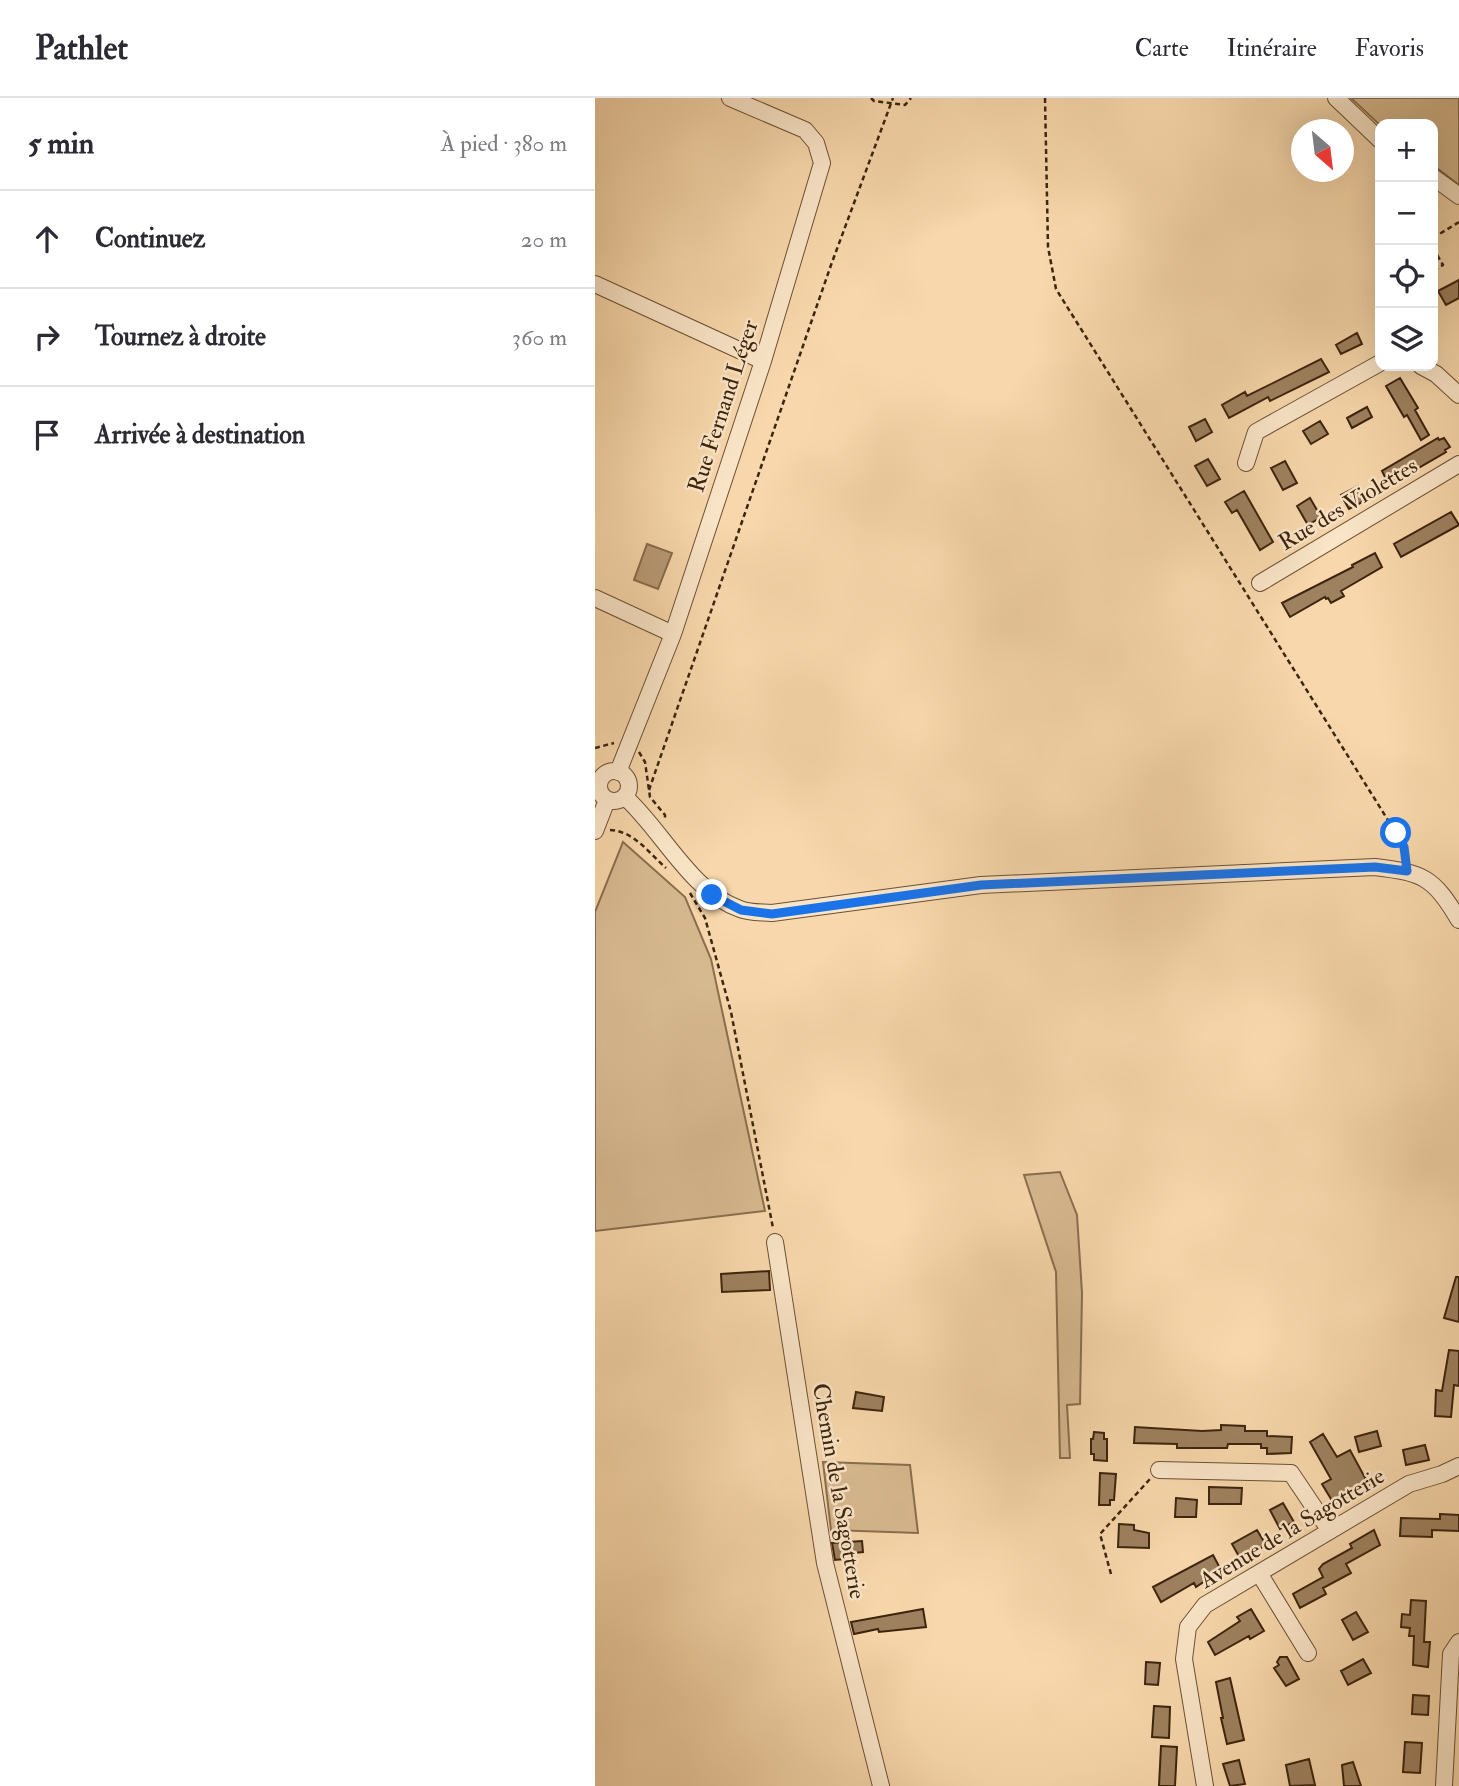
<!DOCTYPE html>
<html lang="fr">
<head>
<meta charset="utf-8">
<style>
  :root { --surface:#fff; --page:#f7f7f7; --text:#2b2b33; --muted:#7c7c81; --line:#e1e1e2 }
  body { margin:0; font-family:"IM FELL Double Pica",serif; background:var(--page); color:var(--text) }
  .controls { position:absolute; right:21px; top:21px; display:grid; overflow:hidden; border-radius:14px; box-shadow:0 7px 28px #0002 }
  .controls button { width:63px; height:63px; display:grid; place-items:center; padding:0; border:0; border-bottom:2px solid var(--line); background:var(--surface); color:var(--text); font:35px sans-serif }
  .compass { position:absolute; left:696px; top:21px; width:63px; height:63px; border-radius:50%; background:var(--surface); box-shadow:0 7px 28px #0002; rotate:152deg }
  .stop { position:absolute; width:21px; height:21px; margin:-16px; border:5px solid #1a73e8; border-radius:50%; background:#fff }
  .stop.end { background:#1a73e8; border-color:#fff; box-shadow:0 2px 7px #0008 }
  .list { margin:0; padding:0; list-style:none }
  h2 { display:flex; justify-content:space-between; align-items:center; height:91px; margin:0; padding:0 28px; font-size:30px }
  h2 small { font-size:23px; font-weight:400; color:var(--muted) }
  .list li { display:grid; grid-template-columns:46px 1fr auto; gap:21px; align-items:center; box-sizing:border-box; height:98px; padding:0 28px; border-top:2px solid var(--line) }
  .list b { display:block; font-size:26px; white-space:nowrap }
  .list em { font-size:23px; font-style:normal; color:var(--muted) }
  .icon { flex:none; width:38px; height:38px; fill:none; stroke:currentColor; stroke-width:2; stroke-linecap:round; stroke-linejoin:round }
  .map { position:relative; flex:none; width:864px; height:1688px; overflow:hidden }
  header { display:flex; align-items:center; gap:42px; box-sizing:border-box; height:98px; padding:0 35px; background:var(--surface); border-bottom:2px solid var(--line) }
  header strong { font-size:33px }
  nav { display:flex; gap:38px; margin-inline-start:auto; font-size:24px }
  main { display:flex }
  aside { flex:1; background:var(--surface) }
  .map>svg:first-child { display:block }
</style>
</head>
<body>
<header>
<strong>Pathlet</strong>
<nav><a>Carte</a><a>Itinéraire</a><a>Favoris</a></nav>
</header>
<main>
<aside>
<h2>5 min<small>À pied · 380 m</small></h2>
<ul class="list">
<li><svg class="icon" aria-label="ahead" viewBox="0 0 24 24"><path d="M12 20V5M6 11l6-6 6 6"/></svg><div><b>Continuez</b></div><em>20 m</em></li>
<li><svg class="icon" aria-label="right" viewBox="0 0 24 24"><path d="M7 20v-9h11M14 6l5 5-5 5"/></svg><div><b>Tournez à droite</b></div><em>360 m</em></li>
<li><svg class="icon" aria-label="arrive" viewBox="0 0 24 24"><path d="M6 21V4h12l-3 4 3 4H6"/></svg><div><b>Arrivée à destination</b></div></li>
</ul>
</aside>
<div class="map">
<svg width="864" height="1688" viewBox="0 0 864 1688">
  <rect width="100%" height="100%" fill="#f7d7ab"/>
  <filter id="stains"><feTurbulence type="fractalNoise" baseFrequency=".00286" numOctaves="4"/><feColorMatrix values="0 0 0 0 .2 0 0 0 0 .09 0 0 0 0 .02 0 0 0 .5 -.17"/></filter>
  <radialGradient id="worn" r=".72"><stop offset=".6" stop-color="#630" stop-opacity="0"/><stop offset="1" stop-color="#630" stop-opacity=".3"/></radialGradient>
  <path fill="#d7b990" stroke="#8a6e4e" stroke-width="2" d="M756 0H864V87L838 67V26L785 27Z
    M28 744 90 799 116 861 170 1113 0 1133V814Z
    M465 1074 482 1117 487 1195 485 1306 472 1307 475 1360H465L461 1174 429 1077Z
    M228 1364 315 1367 323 1435 236 1432Z"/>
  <path fill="#b89a75" stroke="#876b4b" stroke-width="2" d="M52 446 77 455 63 491 39 482Z"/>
  <path fill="#9e815f" stroke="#3d240d" stroke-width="2" d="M864 182V200L851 207 843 193Z
    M762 235 767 246 746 256 741 247Z
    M726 261 734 274 675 303 673 299 634 320 627 307 650 294 652 298Z
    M805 280 823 310 820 312 834 337 826 342 812 317 809 319 791 288Z
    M772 309 777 319 757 330 752 320Z
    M610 321 617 334 601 343 594 329Z
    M725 323 733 336 716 346 708 333Z
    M843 340 844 342 849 340 855 349 850 352 851 354 794 387 787 373Z
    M613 361 625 381 612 388 600 368Z
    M690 363 702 385 688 392 676 370Z
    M763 388 771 402 754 411 746 397Z
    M649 393 678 444 665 452 642 412 637 415 630 404Z
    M715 400 726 419 713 427 702 408Z
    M856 414 864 427 806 459 799 446Z
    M780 455 787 469 746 493 749 498 736 505 733 500 731 501 730 499 695 519 687 505 758 469 757 467Z
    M174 1173 175 1192 127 1194 126 1176Z
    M861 1179H864V1224L849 1220Z
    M854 1252 864 1253V1288L859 1287 856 1319 840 1318 841 1292 847 1293Z
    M261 1294 289 1299 287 1313 258 1310Z
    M626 1327 650 1328V1333H672V1338L697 1339 696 1355 672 1356V1350H666V1346H633L632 1350H582V1346L539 1345 540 1329 607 1333 626 1332Z
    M782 1333 786 1348 764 1354 760 1339Z
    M499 1334 509 1335V1341H512V1363L499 1362V1356H496V1341H498Z
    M728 1336 742 1359 755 1352 774 1387 739 1406 727 1386 736 1381 715 1344Z
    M830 1347 834 1362 811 1367 808 1352Z
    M505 1375 521 1376 519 1402H515V1407H504Z
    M614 1389 647 1390 646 1406H614Z
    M581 1400 602 1402 601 1419H580Z
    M688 1405 699 1424 685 1431 675 1412Z
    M845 1416 864 1417V1433L837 1432V1439L805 1438 806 1420 845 1421Z
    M524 1426 539 1427V1432L554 1435V1450L523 1449Z
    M662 1432 671 1447 646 1462 637 1446Z
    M779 1432 785 1447 751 1466 756 1475 728 1490 731 1496 705 1510 698 1496 728 1479 724 1471 728 1466 757 1450 755 1446Z
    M267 1443 268 1454 249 1456V1461L240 1462 237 1445Z
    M618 1457 626 1472 609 1481 610 1483 601 1489 599 1485 566 1504 558 1489Z
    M816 1502 831 1503 829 1544H835L833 1569 818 1567 819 1538H814L815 1530 806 1529 807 1516 815 1517Z
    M328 1511 331 1529 284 1534 283 1531 259 1536 256 1524Z
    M656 1511 669 1533 655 1541 654 1538 620 1557 613 1544 645 1523 642 1519Z
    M761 1514 773 1534 758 1542 747 1522Z
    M685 1559H692L704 1581 691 1588 679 1570 684 1567 682 1564Z
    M768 1561 776 1575 753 1587 746 1573Z
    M551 1564 565 1565 563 1587 550 1586Z
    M635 1580 649 1642 632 1646 626 1620H628L621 1584Z
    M818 1597 834 1598 833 1617 817 1616Z
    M559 1608 575 1609 574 1640 557 1639Z
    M810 1644 827 1645 825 1675 808 1674Z
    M566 1648 582 1649 580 1688H564Z
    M714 1661 720 1687 695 1688 691 1667Z
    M644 1662 650 1686 635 1688 628 1666Z
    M758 1664 766 1688H749L747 1667Z"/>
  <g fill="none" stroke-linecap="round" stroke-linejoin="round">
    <g stroke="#6c5134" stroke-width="18">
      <path id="minor" d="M741 0 785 42
        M838 79 864 98
        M0 186 168 263
        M826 268 841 276 864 297
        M651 365 661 334 785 265
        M665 485 864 366
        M0 500 78 536
        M4 688a15 15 0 1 1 30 0a15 15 0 1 1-30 0Z
        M23 674 78 536 168 263 227 65 221 45 210 32 135 0
        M30 699C67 732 96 794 145 811 154 815 167 814 177 815L386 787 780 769C829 775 838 779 864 822
        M0 733 12 702
        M180 1144 230 1465 286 1688
        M564 1372 696 1375 735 1433
        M664 1475 713 1555
        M610 1688 589 1561 593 1529 610 1507 814 1386 847 1376 864 1368
        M849 1688 856 1556 864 1544"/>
    </g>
    <path stroke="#3d240d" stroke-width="2.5" stroke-dasharray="5 3.5" stroke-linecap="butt" d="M276 0 279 3 310 7 316 0
      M450 0 453 149 461 191 801 735 809 749 810 760
      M838 140 864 124
      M838 150 848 167 838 173
      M0 650 19 645
      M44 654 50 664 55 699 70 717V720
      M54 692 236 167 298 0
      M15 732C39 733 54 755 71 770
      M95 795 110 820 136 914 178 1130
      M516 1476 505 1436 555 1381"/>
    <use href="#minor" stroke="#fae5c8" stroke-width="16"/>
  </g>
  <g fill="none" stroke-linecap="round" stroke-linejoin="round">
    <path stroke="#1a73e8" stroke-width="9" d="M117 797 146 812 177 816 386 787 780 769 812 773 809 749 801 735"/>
  </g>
  <g text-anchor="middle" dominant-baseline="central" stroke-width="5" stroke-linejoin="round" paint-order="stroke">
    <g font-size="23" fill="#3d240d" stroke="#fae5c8">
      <text transform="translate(128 308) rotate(-72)">Rue Fernand Léger</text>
      <text transform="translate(753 406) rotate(-31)">Rue des Violettes</text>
      <text transform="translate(244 1393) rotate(80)">Chemin de la Sagotterie</text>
      <text transform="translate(697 1430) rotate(-31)">Avenue de la Sagotterie</text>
    </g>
  </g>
  <rect width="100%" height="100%" filter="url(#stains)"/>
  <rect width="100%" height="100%" fill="url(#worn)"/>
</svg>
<div class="controls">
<button>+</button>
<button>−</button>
<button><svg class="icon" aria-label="locate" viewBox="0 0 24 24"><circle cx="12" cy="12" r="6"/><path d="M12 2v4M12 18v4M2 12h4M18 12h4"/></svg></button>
<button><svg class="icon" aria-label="layers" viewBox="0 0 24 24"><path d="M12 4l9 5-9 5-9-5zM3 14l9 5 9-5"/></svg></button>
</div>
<svg class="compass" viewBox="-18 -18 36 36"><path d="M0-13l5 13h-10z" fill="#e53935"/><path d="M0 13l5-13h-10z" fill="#7c7c81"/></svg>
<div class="stop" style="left:801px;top:735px"></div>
<div class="stop end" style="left:117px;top:797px"></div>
</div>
</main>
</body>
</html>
